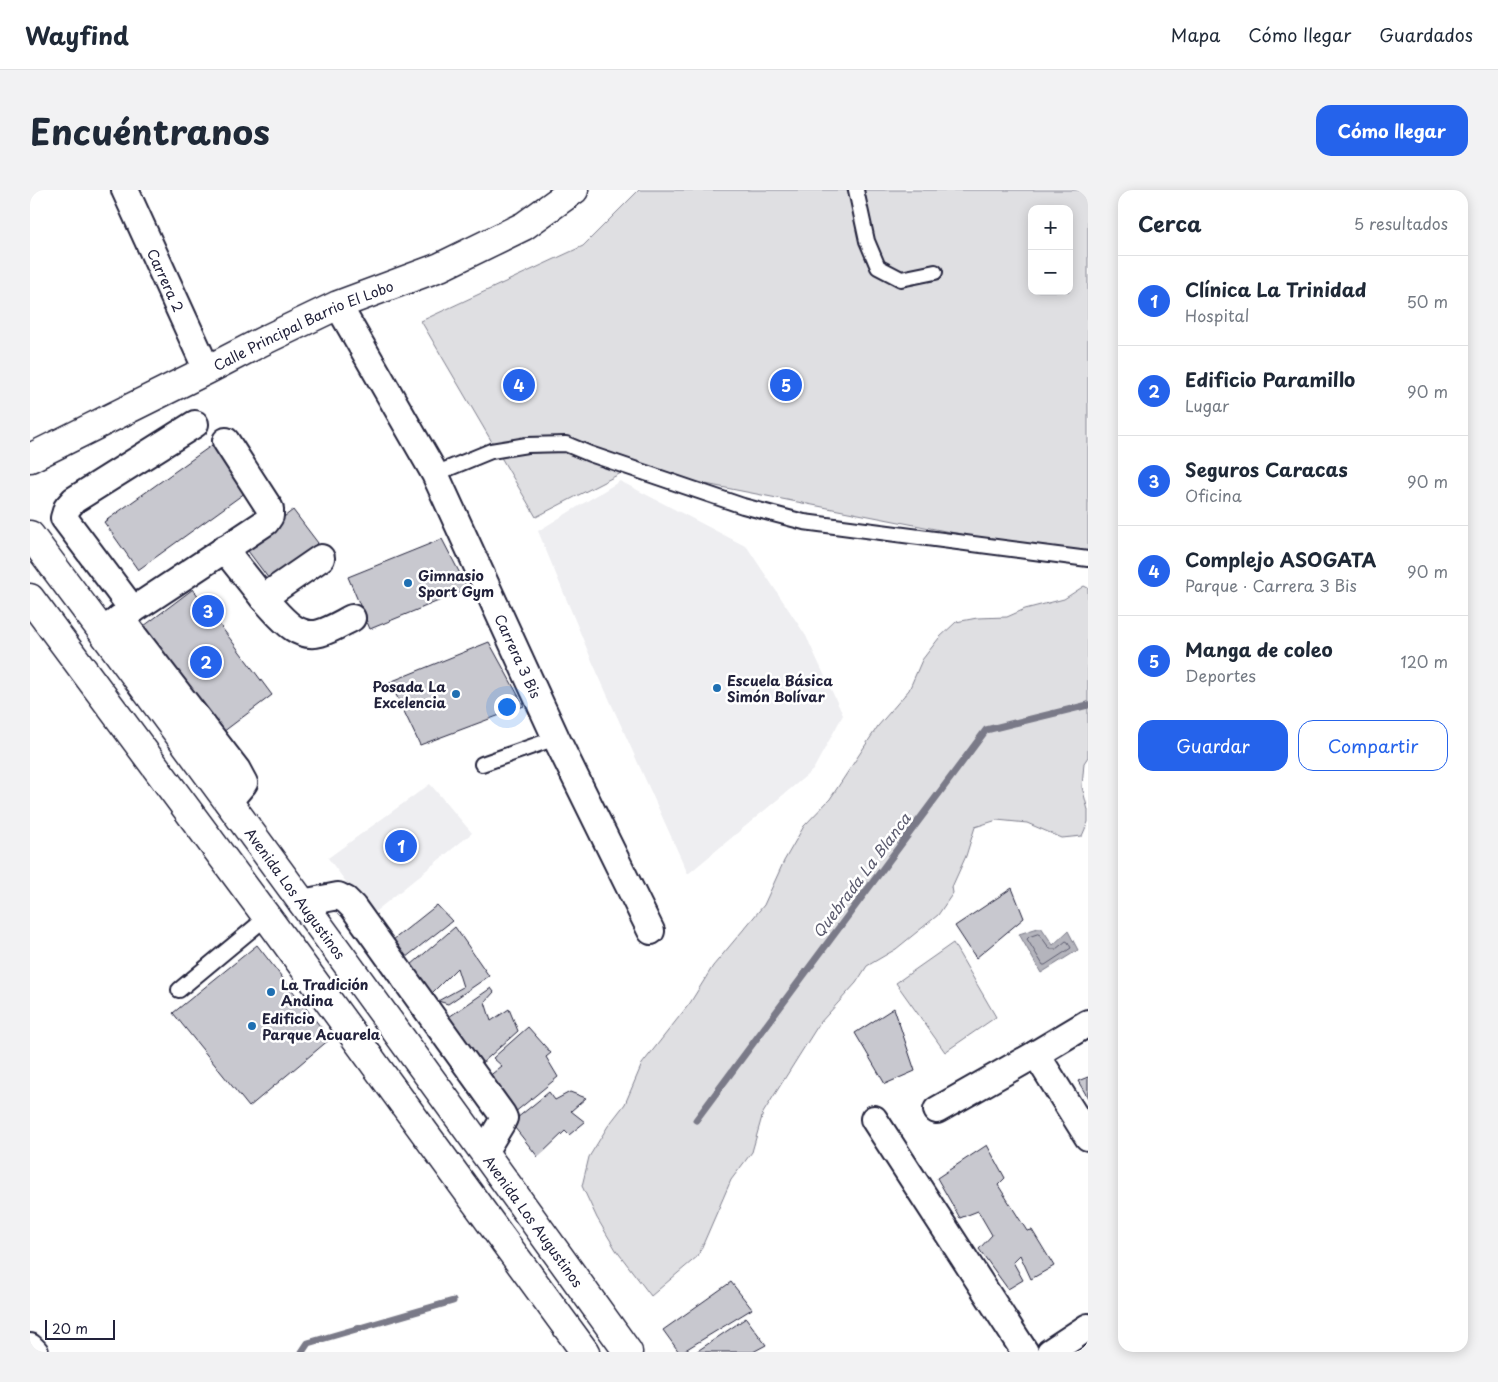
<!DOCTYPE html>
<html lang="es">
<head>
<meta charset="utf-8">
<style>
  :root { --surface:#fff; --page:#f2f2f3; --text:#1f2937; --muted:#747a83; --line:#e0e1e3; --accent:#2563eb }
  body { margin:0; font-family:"Playpen Sans",sans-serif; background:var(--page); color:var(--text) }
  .controls { position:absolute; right:15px; top:15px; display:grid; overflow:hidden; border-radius:10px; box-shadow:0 2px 12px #0003 }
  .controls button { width:45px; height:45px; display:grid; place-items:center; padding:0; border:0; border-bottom:1px solid var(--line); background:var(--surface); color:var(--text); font:25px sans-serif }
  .scale { position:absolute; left:15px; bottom:12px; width:70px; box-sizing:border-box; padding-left:5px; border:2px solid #22223b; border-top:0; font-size:14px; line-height:18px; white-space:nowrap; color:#22223b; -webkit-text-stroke:4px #fff; paint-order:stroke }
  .you { position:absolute; left:476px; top:516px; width:18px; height:18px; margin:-12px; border:4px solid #fff; border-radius:50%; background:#1a73e8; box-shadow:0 0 0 8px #1a73e833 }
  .badge { display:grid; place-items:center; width:32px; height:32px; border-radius:50%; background:var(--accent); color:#fff; font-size:16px; font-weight:700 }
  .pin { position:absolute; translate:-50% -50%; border:2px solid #fff; box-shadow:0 1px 5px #0006 }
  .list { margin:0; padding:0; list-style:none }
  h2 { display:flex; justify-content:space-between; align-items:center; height:65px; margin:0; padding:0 20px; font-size:21px }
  h2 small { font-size:16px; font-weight:400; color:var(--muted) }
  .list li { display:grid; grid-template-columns:32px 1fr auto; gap:15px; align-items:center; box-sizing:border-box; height:90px; padding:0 20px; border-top:1px solid var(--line) }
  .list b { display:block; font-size:19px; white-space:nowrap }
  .list p { margin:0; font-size:16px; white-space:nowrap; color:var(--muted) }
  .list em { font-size:16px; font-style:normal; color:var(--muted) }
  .actions { display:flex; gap:10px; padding:15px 20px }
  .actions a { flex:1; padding:11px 0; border:1px solid var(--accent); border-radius:15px; text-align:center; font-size:18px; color:var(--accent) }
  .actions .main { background:var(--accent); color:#fff }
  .map { position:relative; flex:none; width:1058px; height:1162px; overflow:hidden; border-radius:15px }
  header { display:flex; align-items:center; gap:30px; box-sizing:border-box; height:70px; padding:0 25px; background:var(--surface); border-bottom:1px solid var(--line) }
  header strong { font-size:24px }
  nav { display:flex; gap:28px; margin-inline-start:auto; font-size:18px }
  .intro { display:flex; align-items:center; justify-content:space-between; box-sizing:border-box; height:120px; padding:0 30px }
  h1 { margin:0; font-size:35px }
  .button { padding:12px 22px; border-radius:15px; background:var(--accent); color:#fff; font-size:18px; font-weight:700 }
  main { display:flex; gap:30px; padding:0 30px }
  aside { flex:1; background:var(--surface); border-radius:15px; box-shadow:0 2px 12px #0003 }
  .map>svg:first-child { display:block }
</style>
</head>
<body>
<header>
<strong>Wayfind</strong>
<nav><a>Mapa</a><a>Cómo llegar</a><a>Guardados</a></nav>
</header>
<div class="intro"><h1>Encuéntranos</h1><a class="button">Cómo llegar</a></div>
<main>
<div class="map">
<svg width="1058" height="1162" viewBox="0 0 1058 1162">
  <rect width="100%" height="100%" fill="#fff"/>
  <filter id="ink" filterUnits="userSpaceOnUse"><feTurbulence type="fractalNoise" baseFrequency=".02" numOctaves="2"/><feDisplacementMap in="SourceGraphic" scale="10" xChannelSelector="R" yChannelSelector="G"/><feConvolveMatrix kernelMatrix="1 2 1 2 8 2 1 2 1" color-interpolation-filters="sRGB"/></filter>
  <g filter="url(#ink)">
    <path fill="#eeeef1" d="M590 291 717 357 776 446 813 525 783 580 658 684 562 471 508 341Z
      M400 594 442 643 341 725 298 668Z"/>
    <path fill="#dfdfe2" stroke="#80808e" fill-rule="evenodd" d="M609 0H1058V369L599 279 506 327 391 131 553 56ZM1002 19H1039V101H1002Z
      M1054 396 1058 398V567L1054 573 1052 597 1058 620V632L1052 646 1032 648 997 633 967 630 945 637 936 666 922 697 923 703 908 725 866 759 837 776 826 793 789 834 733 923 722 962 701 990 668 1066 621 1106 586 1060 567 1028 552 996 559 967 578 936 595 914 612 874 660 813 683 776 734 715 754 671 774 636 800 609 848 536 879 500 892 470 909 448 926 432 947 428 977 427 995 419 1034 409Z
      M923 753 966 827 915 862 866 793Z"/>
    <path fill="#b4b4bc" stroke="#7a7a88" d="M1011 737 1023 755 1038 741 1048 760 1011 783 989 744Z"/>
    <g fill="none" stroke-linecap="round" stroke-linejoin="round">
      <path stroke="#5c5c6f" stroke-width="1" d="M1008 744 1010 745 1020 759H1026L1036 751 1038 752 1041 758 1015 775H1013L997 749 999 747Z"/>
      <path stroke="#7a7a88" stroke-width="7" d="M666 930 956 540 1058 515
        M272 1162 278 1153 423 1111"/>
    </g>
    <path fill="#c8c8cf" stroke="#22223b" d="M185 253 219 300 108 380 74 332Z
      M263 320 288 353 239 389 215 357Z
      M412 349 438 399 340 439 318 387Z
      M163 399 242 505 189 545 110 439Z
      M459 452 494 516 390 555 360 492Z
      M982 698 994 728 946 768 925 736Z
      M407 715 422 731 366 775 353 758Z
      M425 737 459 786 418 814 408 811 433 797 427 778 401 804 381 775Z
      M227 755 300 849 219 917 143 823Z
      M461 798 464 802 455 812 461 831 479 819 488 841 451 874 416 829Z
      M864 818 885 881 855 894 825 843Z
      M498 837 521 863 516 867 528 887 484 923 458 887 472 876 463 868Z
      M1058 887V908L1048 891Z
      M519 902 525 910 540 902 556 908 541 921 555 932 539 945 535 941 508 967 481 933Z
      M957 955 975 988 968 995 997 1041 1002 1040 1024 1076 1001 1089 990 1065 983 1072 993 1090 978 1099 949 1059 962 1045 948 1021 930 1028 907 988Z
      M701 1092 722 1119 652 1162H649L633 1140Z
      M716 1128 736 1155 723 1162H666Z"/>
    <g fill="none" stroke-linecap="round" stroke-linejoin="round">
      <g stroke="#22223b" stroke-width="18">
        <path id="lane" d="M826 0 837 51 848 77 871 89 905 82
          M405 284 461 261 497 255 536 254 560 264 713 316 774 332 1058 369
          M452 574 526 548
          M149 800 237 727"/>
      </g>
      <g stroke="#22223b" stroke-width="30">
        <g id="street">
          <path id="s1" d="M95 0 177 180"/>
          <path id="s2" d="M308 115 405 284 526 548 621 741"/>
          <path d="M194 359 233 408 291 368"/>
          <path d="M233 408C248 423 265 450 290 443 301 440 312 433 322 428"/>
          <path d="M103 420 236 332 240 326V319L196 251"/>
          <path d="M90 428 207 580 214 593 198 612"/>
          <path d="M72 441 103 420 34 328 37 318 44 310 165 234"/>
          <path d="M272 713 308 706 316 710 323 717 472 924 474 928 472 932 454 962"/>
          <path d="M1058 833 1006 864 1058 947"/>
          <path d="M907 920 1006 864"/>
          <path d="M844 929 995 1162"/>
          <path d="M0 1157 5 1162"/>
          <path d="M1020 1162 1058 1137"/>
        </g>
      </g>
      <g stroke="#22223b" stroke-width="31">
        <g id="secondary">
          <path id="s3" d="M0 268 177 180 237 149 308 115 410 77 494 36 544 0"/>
          <path id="s4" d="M0 345C203 615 401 888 598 1162"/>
          <path d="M0 408 237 727 555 1162"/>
        </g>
      </g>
      <use href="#lane" stroke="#fff" stroke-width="14"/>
      <use href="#street" stroke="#fff" stroke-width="26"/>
      <use href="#secondary" stroke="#fff" stroke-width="28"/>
    </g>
  </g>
  <g fill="#1f6fb2" stroke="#fff" stroke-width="2">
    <circle cx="378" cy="393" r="5"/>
    <circle cx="687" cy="498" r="5"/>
    <circle cx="426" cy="504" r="5"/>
    <circle cx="241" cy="802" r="5"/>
    <circle cx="222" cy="836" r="5"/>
  </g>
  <g text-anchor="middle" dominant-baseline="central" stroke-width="5" stroke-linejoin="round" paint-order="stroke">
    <g font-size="14" fill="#22223b" stroke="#fff">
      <text stroke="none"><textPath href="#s1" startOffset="99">Carrera 2</textPath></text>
      <text stroke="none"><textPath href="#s3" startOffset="304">Calle Principal Barrio El Lobo</textPath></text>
      <text stroke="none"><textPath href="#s2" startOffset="395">Carrera 3 Bis</textPath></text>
      <text stroke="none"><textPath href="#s4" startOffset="446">Avenida Los Augustinos</textPath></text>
      <text stroke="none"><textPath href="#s4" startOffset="851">Avenida Los Augustinos</textPath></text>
    </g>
    <g font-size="14" font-weight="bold" fill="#22223b" stroke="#fff" text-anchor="start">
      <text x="388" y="385">Gimnasio<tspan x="388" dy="16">Sport Gym</tspan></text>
      <text x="697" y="490">Escuela Básica<tspan x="697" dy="16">Simón Bolívar</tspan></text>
      <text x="416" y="496" text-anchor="end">Posada La<tspan x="416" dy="16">Excelencia</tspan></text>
      <text x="251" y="794">La Tradición<tspan x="251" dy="16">Andina</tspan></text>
      <text x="232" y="828">Edificio<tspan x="232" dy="16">Parque Acuarela</tspan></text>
    </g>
    <g font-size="15" font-style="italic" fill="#5c5c6f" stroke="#fff">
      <text transform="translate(831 685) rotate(-53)">Quebrada La Blanca</text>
    </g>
  </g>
</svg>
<div class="controls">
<button>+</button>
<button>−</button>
</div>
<div class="scale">20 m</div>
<div class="you"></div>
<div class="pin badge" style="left:371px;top:656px">1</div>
<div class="pin badge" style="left:176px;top:472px">2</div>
<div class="pin badge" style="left:178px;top:421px">3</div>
<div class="pin badge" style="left:489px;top:195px">4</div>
<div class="pin badge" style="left:756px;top:195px">5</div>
</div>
<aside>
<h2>Cerca<small>5 resultados</small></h2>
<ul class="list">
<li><span class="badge">1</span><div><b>Clínica La Trinidad</b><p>Hospital</p></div><em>50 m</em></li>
<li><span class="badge">2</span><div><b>Edificio Paramillo</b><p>Lugar</p></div><em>90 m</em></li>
<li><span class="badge">3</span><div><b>Seguros Caracas</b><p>Oficina</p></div><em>90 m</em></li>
<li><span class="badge">4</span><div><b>Complejo ASOGATA</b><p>Parque · Carrera 3 Bis</p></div><em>90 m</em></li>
<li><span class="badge">5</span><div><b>Manga de coleo</b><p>Deportes</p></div><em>120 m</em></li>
</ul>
<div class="actions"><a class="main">Guardar</a><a>Compartir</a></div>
</aside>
</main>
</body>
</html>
